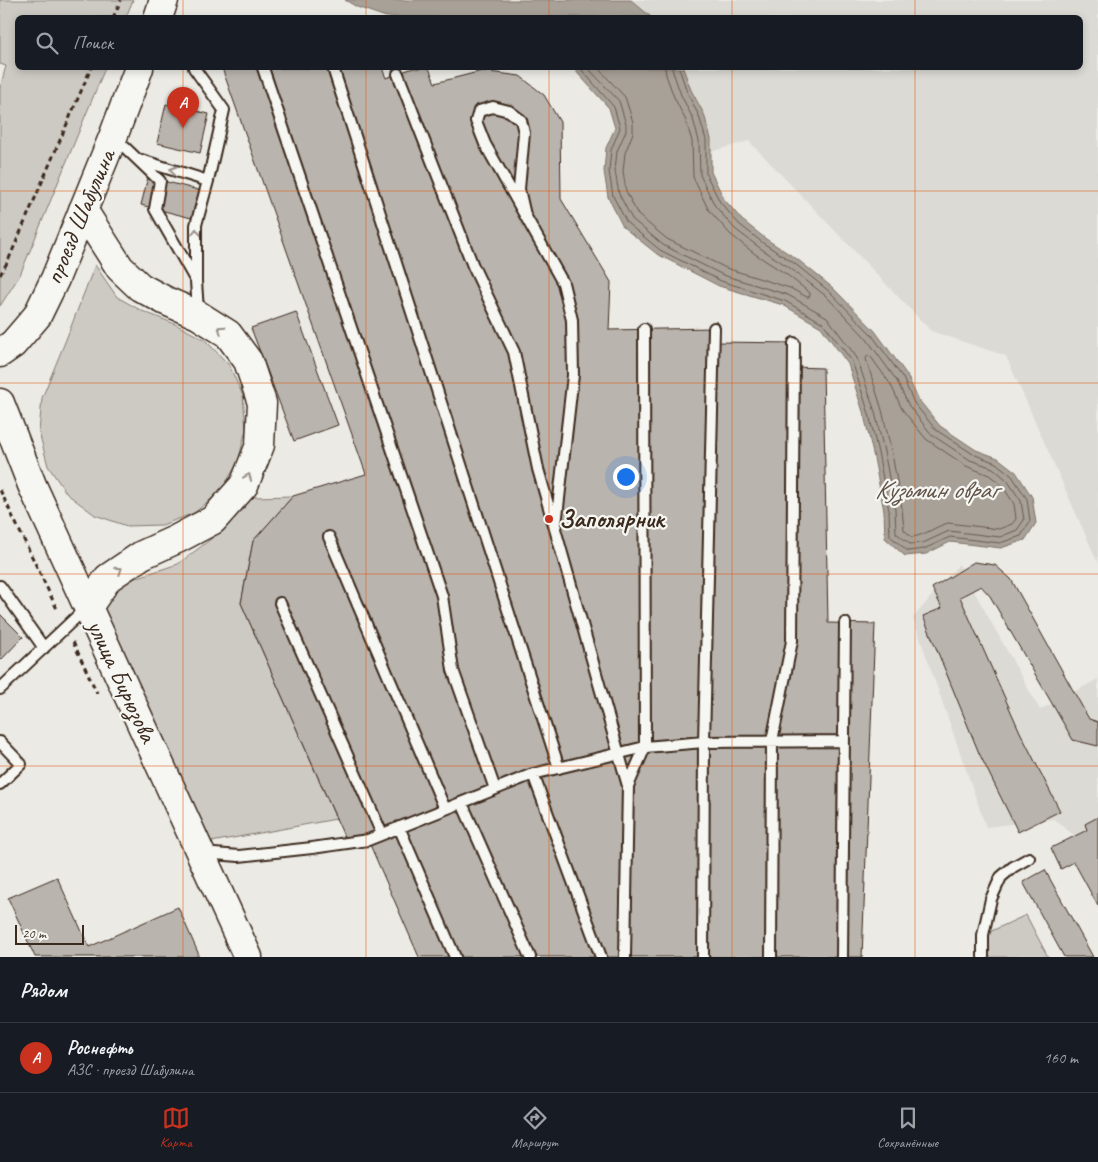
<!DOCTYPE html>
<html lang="ru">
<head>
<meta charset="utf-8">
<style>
  :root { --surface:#171b24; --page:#242831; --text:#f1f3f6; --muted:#9ea1a6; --line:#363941; --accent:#c8321e }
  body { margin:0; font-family:Caveat,sans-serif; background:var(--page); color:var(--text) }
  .scale { position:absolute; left:15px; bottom:12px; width:69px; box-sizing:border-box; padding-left:5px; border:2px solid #3b2a1e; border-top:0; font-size:14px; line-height:18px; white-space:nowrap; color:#3b2a1e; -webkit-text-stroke:4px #f6f6f2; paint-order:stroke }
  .you { position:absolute; left:625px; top:476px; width:18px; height:18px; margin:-12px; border:4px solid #fff; border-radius:50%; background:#1a73e8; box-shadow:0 0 0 8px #1a73e833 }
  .badge { display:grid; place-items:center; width:32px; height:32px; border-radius:50%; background:var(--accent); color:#fff; font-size:16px; font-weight:700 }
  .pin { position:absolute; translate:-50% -41px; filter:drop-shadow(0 1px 2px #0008) }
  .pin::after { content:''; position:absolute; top:26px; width:18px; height:15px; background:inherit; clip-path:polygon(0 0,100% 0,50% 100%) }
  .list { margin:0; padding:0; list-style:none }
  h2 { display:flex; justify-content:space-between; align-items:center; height:65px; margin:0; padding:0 20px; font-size:21px }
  h2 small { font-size:16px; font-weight:400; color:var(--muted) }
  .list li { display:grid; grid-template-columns:32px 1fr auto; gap:15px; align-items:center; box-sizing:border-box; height:70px; padding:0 20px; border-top:1px solid var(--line) }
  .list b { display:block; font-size:19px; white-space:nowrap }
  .list p { margin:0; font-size:16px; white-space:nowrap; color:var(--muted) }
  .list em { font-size:16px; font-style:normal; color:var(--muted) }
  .icon { flex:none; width:28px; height:28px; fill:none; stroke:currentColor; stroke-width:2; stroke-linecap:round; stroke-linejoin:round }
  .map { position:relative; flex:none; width:1098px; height:957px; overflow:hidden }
  .search { position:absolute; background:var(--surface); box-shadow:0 2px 8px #0003; left:15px; right:15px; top:15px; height:55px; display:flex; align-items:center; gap:12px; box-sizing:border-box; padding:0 18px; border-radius:8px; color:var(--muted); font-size:19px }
  .sheet { height:135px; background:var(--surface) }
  nav { display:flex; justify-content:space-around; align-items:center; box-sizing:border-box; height:70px; border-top:1px solid var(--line); background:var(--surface); font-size:14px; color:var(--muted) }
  nav a { display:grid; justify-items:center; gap:2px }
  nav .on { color:var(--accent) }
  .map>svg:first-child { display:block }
</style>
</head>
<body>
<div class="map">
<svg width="1098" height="957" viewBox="0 0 1098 957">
  <rect width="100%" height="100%" fill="#ebeae5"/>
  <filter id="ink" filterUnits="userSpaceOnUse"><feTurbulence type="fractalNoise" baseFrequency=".02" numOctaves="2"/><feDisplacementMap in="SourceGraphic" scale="10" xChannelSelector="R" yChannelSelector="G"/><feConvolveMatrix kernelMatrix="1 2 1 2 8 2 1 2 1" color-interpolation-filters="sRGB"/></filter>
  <g filter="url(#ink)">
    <path fill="#dcdad4" d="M604 0H1098V563L1006 356 931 331 749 141 671 163 632 68H1080V18H611Z
      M959 564 1040 710 1098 679V855L1054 819 986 827 913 618Z"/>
    <path fill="#cdcac4" stroke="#847a71" d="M0 0H133L126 17 18 18V68H105L20 275 0 306V88L6 66 0 64Z
      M95 265 117 297 142 311 175 324 205 340 229 365 243 396 246 429 238 462 221 491 194 513 162 525 127 526 95 515 67 494 48 466 39 432 42 398 65 342Z
      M293 496 253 541 241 603 336 819 184 847 86 635 91 610 105 593 135 578 178 564 211 539 232 515 240 501 255 497Z
      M1026 915 1048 957H983V935Z"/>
    <path fill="#a8a198" stroke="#7c7167" d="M345 0H631L651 17H386L357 7Z
      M573 68H683L691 90 704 114 711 139V172L724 199 742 220 766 239 797 259 833 288 875 331 907 375 918 399 940 426 976 450 998 458 1016 472 1032 497 1036 523 1025 540 1001 548 950 542 926 554 905 556 885 538 884 511 874 458 864 415 848 364 821 327 783 305 719 286 657 254 623 227 608 197 604 171 606 148 615 128 609 108Z"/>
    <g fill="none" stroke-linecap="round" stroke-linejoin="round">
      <path stroke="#675a4f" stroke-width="1" d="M580 68 614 107 620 128 611 150 609 171 613 196 627 223 660 250 721 281 785 301 823 323 852 361 869 414 879 457 889 511 890 536 908 551 924 549 950 537 1000 543 1021 536 1030 521 1027 499 1012 476 996 463 973 454 936 430 914 403 903 378 871 334 830 292 794 263 763 243 739 224 720 202 706 174V140L699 116 687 92 679 68
        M588 68 619 101 626 124V131L617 151 615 171 619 194 632 219 663 245 723 275 788 295 827 317 857 358 875 412 885 456 895 509 896 533 910 544 923 543 949 531 1000 537 1017 530 1024 520 1021 501 1007 480 993 468 970 460 932 435 909 406 897 381 866 338 826 296 790 268 760 248 735 229 715 206 700 175 699 141 693 119 681 95 673 72 672 68
        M598 68 625 97 633 122V133L625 153 623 171 626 191 638 215 667 239 726 268 790 288 807 297H809L810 295V293L786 274 755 254 730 234 708 209 693 177 692 141 686 121 674 97 666 75 665 68
        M868 356 871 357 891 385 902 409 926 439 966 466 989 475 1002 485 1014 504 1016 519 1012 524 999 529 948 523C936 526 926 535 912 537L904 530 902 508 892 454 882 410 866 359Z"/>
    </g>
    <path fill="#bab4ae" stroke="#3b2a1e" d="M222 68H382L386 78 413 68H429L435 83 482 71 520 76 544 95 560 122 561 199 611 282 609 330 714 328V342L794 343V367L823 368 828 623 875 624 862 957H419L368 840 347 843 241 603 253 541 293 496 366 474Z
      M166 104 209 114 200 153 157 143Z
      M148 177 202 191 195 219 141 205Z
      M296 312 338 425 294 441 251 328Z
      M974 562 995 565 1011 579 1089 719 1098 722V746L1073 740 990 596 981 586 960 597 1020 732 1060 811 1018 832 979 753 923 616 942 608 932 588Z
      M0 614 23 637 0 661Z
      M1098 817V906L1074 862 1061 869 1051 848 1087 830 1085 824Z
      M1045 870 1093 957H1064L1023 882Z
      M57 877 89 947 178 907 199 955 194 957H35L8 898Z"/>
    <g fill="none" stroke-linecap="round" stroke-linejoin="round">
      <g stroke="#3b2a1e" stroke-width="14">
        <path id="lane" d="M194 68 224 110 208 181 196 225V281
          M263 68 442 596 453 670 495 789
          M333 68 559 768
          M398 74 473 266 514 352 538 469 628 786
          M114 137 160 181 155 209 196 281 198 311
          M141 160 208 181
          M525 215 519 189 524 133 521 120 509 111 493 107 479 111 476 121 485 144 563 283 572 320 573 375 556 525
          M329 537 445 809
          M0 586 44 648
          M280 603 382 834
          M0 689 87 607
          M0 742 21 764 0 784
          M533 774 601 957
          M462 803 530 957
          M399 827 455 957
          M202 853 239 856 312 848 368 840 533 774 645 747 704 742 844 741
          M625 957 628 786 645 747 644 329
          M703 957 704 742 714 328
          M771 957 772 741 792 641 794 343
          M842 957 845 623
          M983 957V935L991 899 1001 877 1013 867 1029 858"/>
      </g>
      <g stroke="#3b2a1e" stroke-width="31">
        <path id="secondary" d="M83 210 120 268 140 287 166 301 198 315 228 334 248 361 262 403 260 445 244 485 213 520 177 539 142 555 108 578 88 607
          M0 403 32 485 248 957"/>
      </g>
      <g stroke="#3b2a1e" stroke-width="31">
        <path id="primary" d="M158 18 164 0
          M0 353 13 344 37 316 55 279 113 137 139 68"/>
      </g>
      <path stroke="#3b2a1e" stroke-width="3" stroke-dasharray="5 4" stroke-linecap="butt" d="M113 18 121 0
        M0 275 8 261 91 68
        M0 490 58 611
        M73 642 97 693"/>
      <use href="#lane" stroke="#f6f6f2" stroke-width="10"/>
      <use href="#secondary" stroke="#f6f6f2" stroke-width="28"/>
      <use href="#primary" stroke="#f6f6f2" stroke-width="28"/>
    </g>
    <defs><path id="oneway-chevron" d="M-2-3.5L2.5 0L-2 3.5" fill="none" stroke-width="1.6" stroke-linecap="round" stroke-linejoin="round" transform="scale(1.25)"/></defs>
    <g stroke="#989088">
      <use href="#oneway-chevron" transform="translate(173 170) rotate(-163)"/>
      <use href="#oneway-chevron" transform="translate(196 232) rotate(-89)"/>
      <use href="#oneway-chevron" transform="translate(221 329) rotate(-146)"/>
      <use href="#oneway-chevron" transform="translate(248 477) rotate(-68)"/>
      <use href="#oneway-chevron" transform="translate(119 570) rotate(-34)"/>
    </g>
  </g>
  <path fill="none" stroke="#df570d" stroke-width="1" stroke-opacity="0.55" d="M183 0V18M366 0V18M549 0V18M732 0V18M915 0V18M183 68V957M366 68V957M549 68V957M732 68V957M915 68V957M0 191H1098M0 383H1098M0 574H1098M0 766H1098"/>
  <circle fill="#c8321e" stroke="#f6f6f2" stroke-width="2" cx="549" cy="519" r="5"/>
  <g text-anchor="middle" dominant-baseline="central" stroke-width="4.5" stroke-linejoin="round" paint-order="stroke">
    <g font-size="25" fill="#3b2a1e" stroke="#f6f6f2">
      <text transform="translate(80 217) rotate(-67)">проезд Шабулина</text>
      <text transform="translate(122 681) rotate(65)">улица Бирюзова</text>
    </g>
    <g font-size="25" font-weight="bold" fill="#3b2a1e" stroke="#f6f6f2" text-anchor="start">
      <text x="559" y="519">Заполярник</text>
    </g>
    <g font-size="26" font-style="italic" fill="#615449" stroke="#f6f6f2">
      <text x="936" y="489">Кузьмин овраг</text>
    </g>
  </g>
</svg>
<div class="scale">20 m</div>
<div class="you"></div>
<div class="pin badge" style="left:183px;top:128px">A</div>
<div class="search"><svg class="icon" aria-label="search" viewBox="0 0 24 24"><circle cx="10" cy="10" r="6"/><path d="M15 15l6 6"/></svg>Поиск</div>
</div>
<section class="sheet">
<h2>Рядом<small></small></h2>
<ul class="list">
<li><span class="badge">A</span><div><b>Роснефть</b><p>АЗС · проезд Шабулина</p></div><em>160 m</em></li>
</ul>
</section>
<nav>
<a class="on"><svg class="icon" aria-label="map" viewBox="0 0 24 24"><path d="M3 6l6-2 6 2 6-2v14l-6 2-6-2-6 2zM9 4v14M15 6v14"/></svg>Карта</a>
<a><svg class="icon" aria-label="directions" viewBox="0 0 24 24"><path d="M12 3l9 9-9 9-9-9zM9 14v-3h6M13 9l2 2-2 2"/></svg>Маршрут</a>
<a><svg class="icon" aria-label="saved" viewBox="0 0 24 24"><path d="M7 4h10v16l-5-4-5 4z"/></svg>Сохранённые</a>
</nav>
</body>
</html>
